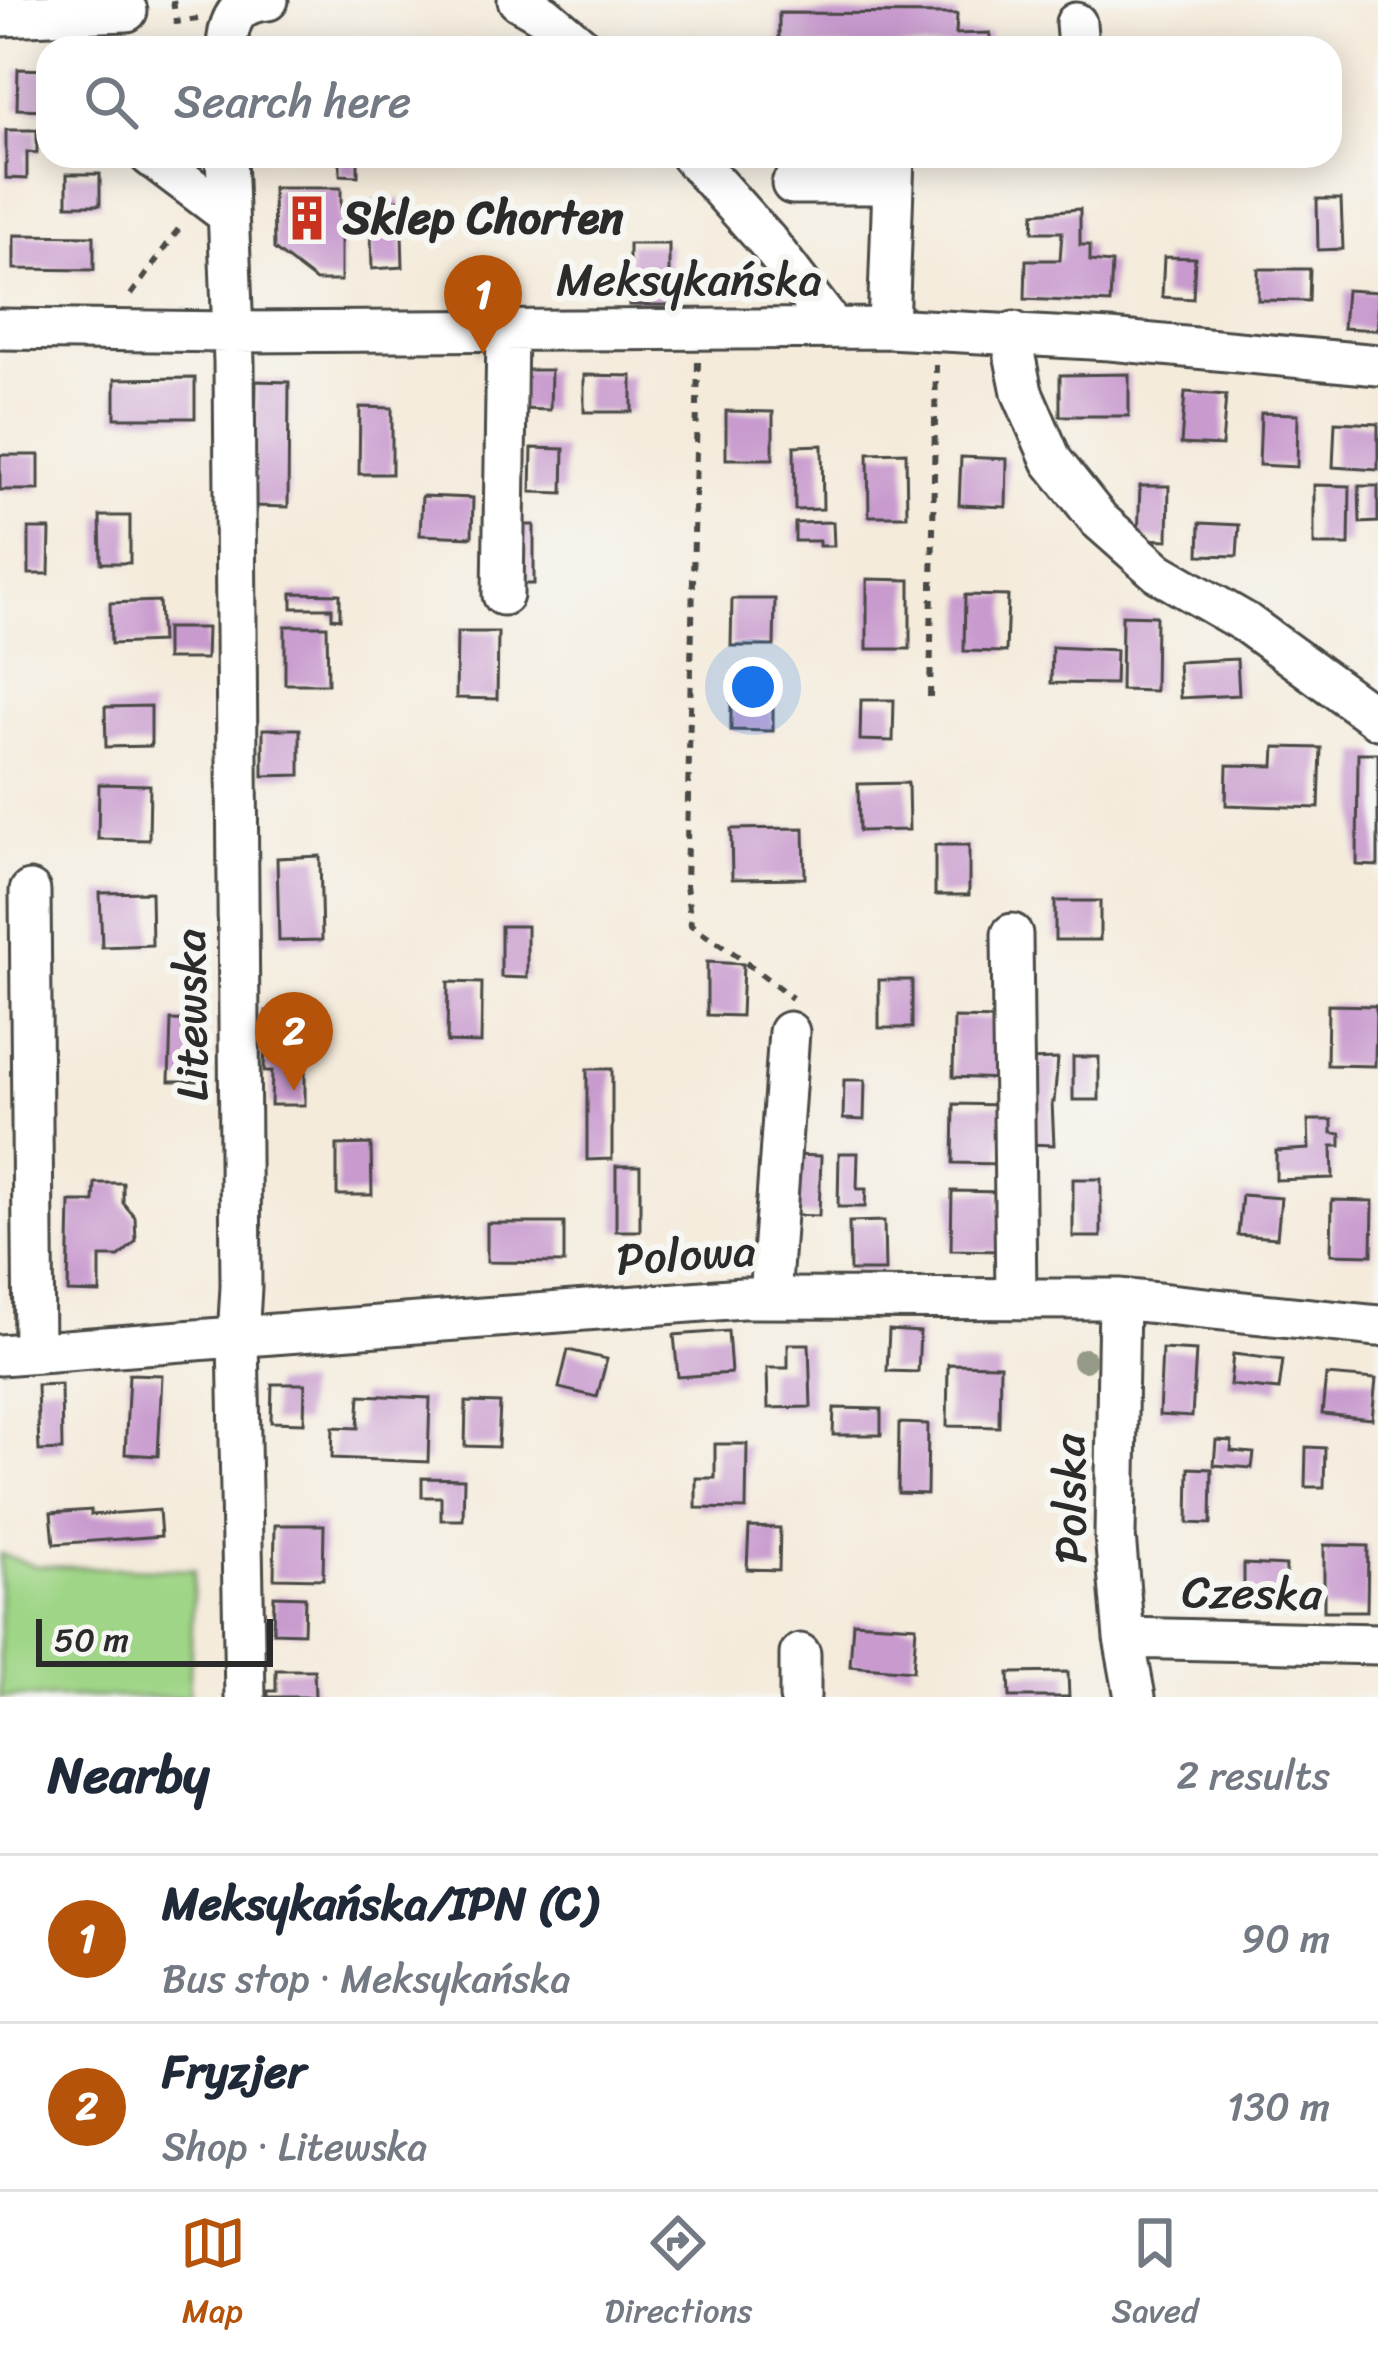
<!DOCTYPE html>
<html lang="en">
<head>
<meta charset="utf-8">
<style>
  :root { --surface:#fff; --page:#f6f6f7; --text:#1f2937; --muted:#747a83; --line:#e0e1e3; --accent:#b45309 }
  body { margin:0; font-family:Sriracha,sans-serif; background:var(--page); color:var(--text) }
  .scale { position:absolute; left:36px; bottom:30px; width:237px; box-sizing:border-box; padding-left:12px; border:6px solid #2b2b2b; border-top:0; font-size:33px; line-height:42px; white-space:nowrap; color:#2b2b2b; -webkit-text-stroke:9px #f6f6f2; paint-order:stroke }
  .you { position:absolute; left:753px; top:687px; width:42px; height:42px; margin:-30px; border:9px solid #fff; border-radius:50%; background:#1a73e8; box-shadow:0 0 0 18px #1a73e833 }
  .badge { display:grid; place-items:center; width:78px; height:78px; border-radius:50%; background:var(--accent); color:#fff; font-size:39px; font-weight:700 }
  .pin { position:absolute; translate:-50% -99px; filter:drop-shadow(0 3px 6px #0008) }
  .pin::after { content:''; position:absolute; top:63px; width:42px; height:36px; background:inherit; clip-path:polygon(0 0,100% 0,50% 100%) }
  .list { margin:0; padding:0; list-style:none }
  h2 { display:flex; justify-content:space-between; align-items:center; height:156px; margin:0; padding:0 48px; font-size:51px }
  h2 small { font-size:39px; font-weight:400; color:var(--muted) }
  .list li { display:grid; grid-template-columns:78px 1fr auto; gap:36px; align-items:center; box-sizing:border-box; height:168px; padding:0 48px; border-top:3px solid var(--line) }
  .list b { display:block; font-size:45px; white-space:nowrap }
  .list p { margin:0; font-size:39px; white-space:nowrap; color:var(--muted) }
  .list em { font-size:39px; font-style:normal; color:var(--muted) }
  .icon { flex:none; width:66px; height:66px; fill:none; stroke:currentColor; stroke-width:2; stroke-linecap:round; stroke-linejoin:round }
  .map { position:relative; flex:none; width:1378px; height:1697px; overflow:hidden }
  .search { position:absolute; background:var(--surface); box-shadow:0 6px 30px #0003; left:36px; right:36px; top:36px; height:132px; display:flex; align-items:center; gap:30px; box-sizing:border-box; padding:0 42px; border-radius:36px; color:var(--muted); font-size:45px }
  .sheet { height:492px; background:var(--surface) }
  nav { display:flex; justify-content:space-around; align-items:center; box-sizing:border-box; height:168px; border-top:3px solid var(--line); background:var(--surface); font-size:33px; color:var(--muted) }
  nav a { display:grid; justify-items:center; gap:6px }
  nav .on { color:var(--accent) }
  .map>svg:first-child { display:block }
</style>
</head>
<body>
<div class="map">
<svg width="1378" height="1697" viewBox="0 0 1378 1697">
  <rect width="100%" height="100%" fill="#f6f6f2"/>
  <filter id="ink" filterUnits="userSpaceOnUse"><feTurbulence type="fractalNoise" baseFrequency=".00833" numOctaves="2"/><feDisplacementMap in="SourceGraphic" scale="24" xChannelSelector="R" yChannelSelector="G"/><feConvolveMatrix kernelMatrix="1 2 1 2 8 2 1 2 1" color-interpolation-filters="sRGB"/></filter>
  <filter id="wash" filterUnits="userSpaceOnUse"><feTurbulence type="fractalNoise" baseFrequency=".004" numOctaves="4" result="noise"/><feDisplacementMap in="SourceGraphic" scale="48" xChannelSelector="R" yChannelSelector="G"/><feGaussianBlur stdDeviation="2.7" result="paint"/><feColorMatrix in="noise" values="0 0 0 0 0 0 0 0 0 0 0 0 0 0 0 0 0 1.4 0 .05"/><feComposite in="paint" operator="in"/></filter>
  <g filter="url(#wash)">
    <rect width="100%" height="100%" fill="#f4ebdb"/>
    <path fill="#9fd586" stroke="#658058" stroke-width="3" d="M0 1554 36 1566 194 1570 189 1697H0Z"/>
    <g id="blocks">
      <path fill="#c89ace" d="M779 13 957 14 956 34 990 33V48H779Z
        M717 38 718 48H665V43Z
        M18 69 48 70V110L17 109Z
        M6 130H37V153L27 152V179L6 178Z
        M340 156H358V176L340 175Z
        M67 174H100V205H67Z
        M273 188H341V281H316L274 249Z
        M1317 199H1341L1343 249 1318 250Z
        M401 200 403 267 372 269 370 201Z
        M1080 209V245H1090V261L1112 263 1110 303 1025 299 1026 260H1060L1062 232H1033L1034 213Z
        M14 235 94 236V270L14 269Z
        M629 244H669V305H629Z
        M1164 257 1195 258 1193 299 1162 297Z
        M1258 269H1310L1309 301 1258 300Z
        M1346 290 1378 292V330L1343 328Z
        M518 370H551L550 410 518 409Z
        M1129 374V416H1060V375Z
        M584 375 632 376V412H584Z
        M195 378V418H115V379Z
        M256 381 289 382 288 507 254 506Z
        M1185 392 1226 395 1222 446 1181 444Z
        M360 407 392 408V474H359Z
        M726 411 773 412V459H726Z
        M1261 413 1298 414 1297 467 1259 465Z
        M1335 422 1378 424V470L1333 467Z
        M822 445 823 509 795 510 794 446Z
        M532 448 564 449 563 493 531 492Z
        M906 452 907 516H869L868 453Z
        M0 455H39V490H0Z
        M961 457 1007 459 1006 507 959 505Z
        M1314 485 1350 486 1349 545H1314Z
        M1140 486H1169L1168 540 1138 539Z
        M1359 486H1378V522L1360 523Z
        M422 496 473 498 472 537 420 535Z
        M100 516H130V563H101Z
        M833 522 834 546H819V541H795V523Z
        M1200 523 1239 525 1237 556 1199 555Z
        M515 525H534V584H516Z
        M29 529H50L49 574H29Z
        M867 579 910 580V649H867Z
        M292 593 340 594V619L332 618V608H292Z
        M965 595 1008 596 1006 652 964 651Z
        M732 599H775L774 646H731Z
        M159 601 161 642 111 644 110 603Z
        M1122 615 1156 616 1155 691 1121 690Z
        M285 626H327L328 684H285Z
        M166 628H207L206 659H166Z
        M457 632H498L497 699 456 698Z
        M1052 647 1116 650 1115 684 1051 683Z
        M1237 659 1239 695 1180 698 1178 662Z
        M731 683 773 684V731L731 730Z
        M861 700H894L893 741 860 740Z
        M151 706V746L106 747 105 707Z
        M263 729H300V775L263 776Z
        M1275 747 1321 748 1319 808 1226 805 1227 765 1274 766Z
        M1358 753H1378V866L1357 865Z
        M908 783 909 830 859 831 858 784Z
        M99 784 150 785 149 840 98 839Z
        M804 828 805 878 732 879 731 829Z
        M935 845H969V895H935Z
        M320 856 322 940 279 941 277 858Z
        M151 892 152 945 102 947 100 893Z
        M1055 901H1100V940H1055Z
        M501 926H527V978L501 977Z
        M707 962 743 964 741 1016 707 1015Z
        M879 980H912V1028H879Z
        M448 982 482 983 481 1043 447 1042Z
        M1328 1005 1376 1006 1375 1066 1327 1065Z
        M266 1011 295 1012 294 1072H305V1105H271L272 1071H264Z
        M954 1018 1002 1019 1001 1079 953 1077Z
        M171 1020 206 1021 204 1081H169Z
        M1073 1057H1099V1100H1073Z
        M1058 1059 1054 1102H1052L1054 1145 1027 1144V1060Z
        M587 1069H612V1159L587 1160Z
        M844 1080H865L864 1120 843 1119Z
        M954 1104 1002 1105 1001 1164 953 1163Z
        M1308 1120H1332V1133L1341 1134V1146H1332L1333 1178 1276 1180V1151L1309 1149Z
        M371 1144 372 1195H337V1145Z
        M839 1153H858L857 1189H866L865 1207H838Z
        M791 1155 821 1156 819 1216 789 1215Z
        M616 1166H640V1231H616Z
        M1073 1179H1101V1237H1073Z
        M95 1183H123V1203L135 1217 136 1241 119 1257H100V1293L68 1292 70 1202H94Z
        M952 1191 1000 1192 999 1251 951 1250Z
        M1242 1195 1281 1198 1277 1238 1238 1235Z
        M1332 1200 1373 1201 1372 1255 1331 1254Z
        M884 1221 885 1271H850L849 1222Z
        M487 1223H564V1263L487 1262Z
        M889 1330 920 1332 918 1372 887 1371Z
        M728 1331 731 1373 678 1377 674 1335Z
        M788 1344H809L811 1407 768 1408 767 1368H788Z
        M1162 1349 1196 1351 1192 1417 1159 1415Z
        M568 1350 607 1359 597 1397 559 1388Z
        M1233 1354 1283 1360 1279 1390 1230 1385Z
        M948 1364 1000 1365 999 1427 947 1426Z
        M129 1374 162 1375 158 1456 125 1454Z
        M1326 1375 1376 1379 1372 1419 1322 1414Z
        M61 1384 62 1450 39 1451 37 1385Z
        M272 1384H305L304 1423 271 1422Z
        M360 1395 430 1398 428 1462 332 1458 333 1427 358 1428Z
        M466 1402 500 1403 498 1447 465 1446Z
        M834 1408 881 1409V1435H833Z
        M899 1423 928 1424 927 1494 898 1493Z
        M1216 1440 1232 1441 1231 1451 1254 1453 1252 1468 1214 1465Z
        M715 1444H747L746 1509 696 1508V1478H715Z
        M1306 1447 1325 1448 1324 1487H1305Z
        M1189 1468 1212 1469 1211 1524 1188 1523Z
        M422 1478 464 1479 463 1520H441V1497H422Z
        M91 1510V1515L159 1510 161 1536 54 1544 51 1513Z
        M275 1525H324L323 1579 274 1578Z
        M749 1527 780 1528 779 1570 747 1569Z
        M1324 1545 1368 1546 1367 1611H1324Z
        M1244 1564 1286 1566 1285 1605 1244 1604Z
        M274 1596 305 1597 304 1633 273 1632Z
        M853 1622 916 1626 913 1671 850 1666Z
        M276 1670H314L315 1697H268V1691H276Z
        M1068 1672 1069 1697H1010L1009 1673Z"/>
    </g>
  </g>
  <g filter="url(#ink)">
    <use href="#blocks" fill-opacity="0" stroke="#494845" stroke-width="3"/>
    <g fill="none" stroke-linecap="round" stroke-linejoin="round">
      <g stroke="#494845" stroke-width="45">
        <path id="minor" d="M518 0 544 15 583 48
          M0 16 127 11
          M1076 23 1078 48
          M227 48C228 19 237 2 268 0
          M150 156 227 214
          M226 156 234 362 241 1287 238 1338 245 1697
          M691 156 767 241 833 327
          M792 184H893
          M888 328 894 156
          M0 329 231 332 888 328 1110 340 1378 365
          M1014 332V353L1022 392 1052 461 1099 520 1159 573 1246 623 1378 719
          M503 595 507 330
          M30 891 34 1352
          M1012 934 1016 1298
          M770 1298 789 1032
          M1119 1299 1115 1535 1124 1638 1135 1697
          M0 1355 742 1298 1119 1299 1378 1326
          M1124 1638 1378 1644
          M800 1697V1654"/>
      </g>
      <path stroke="#494845" stroke-width="6" stroke-dasharray="9 9" stroke-linecap="butt" d="M173 0 176 22 198 19
        M131 295 183 223
        M698 362 686 885 691 925 736 955 792 998
        M930 697 936 365"/>
      <use href="#minor" stroke="#fff" stroke-width="39"/>
    </g>
    <circle fill="#959987" cx="1084" cy="1360" r="12"/>
  </g>
  <defs>
    <g id="building-bare" transform="scale(3.6)"><path d="M-4-6H4V6H1V3H-1V6H-4ZM-2.5-4.3h1.7v1.8h-1.7ZM.8-4.3h1.7v1.8H.8ZM-2.5-1h1.7V.8h-1.7ZM.8-1h1.7V.8H.8Z" fill="#c8321e" stroke="#f6f6f2" stroke-width="2.5" paint-order="stroke"/></g>
  </defs>
  <g fill-rule="evenodd">
    <use href="#building-bare" x="307" y="218"/>
  </g>
  <g text-anchor="middle" dominant-baseline="central" stroke-width="12" stroke-linejoin="round" paint-order="stroke">
    <g font-size="45" font-weight="bold" fill="#2b2b2b" stroke="#f6f6f2" text-anchor="start">
      <text x="343" y="218">Sklep Chorten</text>
    </g>
    <g font-size="45" fill="#2b2b2b" stroke="#f6f6f2">
      <text x="689" y="280">Meksykańska</text>
      <text transform="translate(191 1015) rotate(-91)">Litewska</text>
      <text transform="translate(686 1255) rotate(-4)">Polowa</text>
      <text transform="translate(1070 1499) rotate(-91)">Polska</text>
      <text transform="translate(1252 1593) rotate(1)">Czeska</text>
    </g>
  </g>
</svg>
<div class="scale">50 m</div>
<div class="you"></div>
<div class="pin badge" style="left:483px;top:354px">1</div>
<div class="pin badge" style="left:294px;top:1091px">2</div>
<div class="search"><svg class="icon" aria-label="search" viewBox="0 0 24 24"><circle cx="10" cy="10" r="6"/><path d="M15 15l6 6"/></svg>Search here</div>
</div>
<section class="sheet">
<h2>Nearby<small>2 results</small></h2>
<ul class="list">
<li><span class="badge">1</span><div><b>Meksykańska/IPN (C)</b><p>Bus stop · Meksykańska</p></div><em>90 m</em></li>
<li><span class="badge">2</span><div><b>Fryzjer</b><p>Shop · Litewska</p></div><em>130 m</em></li>
</ul>
</section>
<nav>
<a class="on"><svg class="icon" aria-label="map" viewBox="0 0 24 24"><path d="M3 6l6-2 6 2 6-2v14l-6 2-6-2-6 2zM9 4v14M15 6v14"/></svg>Map</a>
<a><svg class="icon" aria-label="directions" viewBox="0 0 24 24"><path d="M12 3l9 9-9 9-9-9zM9 14v-3h6M13 9l2 2-2 2"/></svg>Directions</a>
<a><svg class="icon" aria-label="saved" viewBox="0 0 24 24"><path d="M7 4h10v16l-5-4-5 4z"/></svg>Saved</a>
</nav>
</body>
</html>
